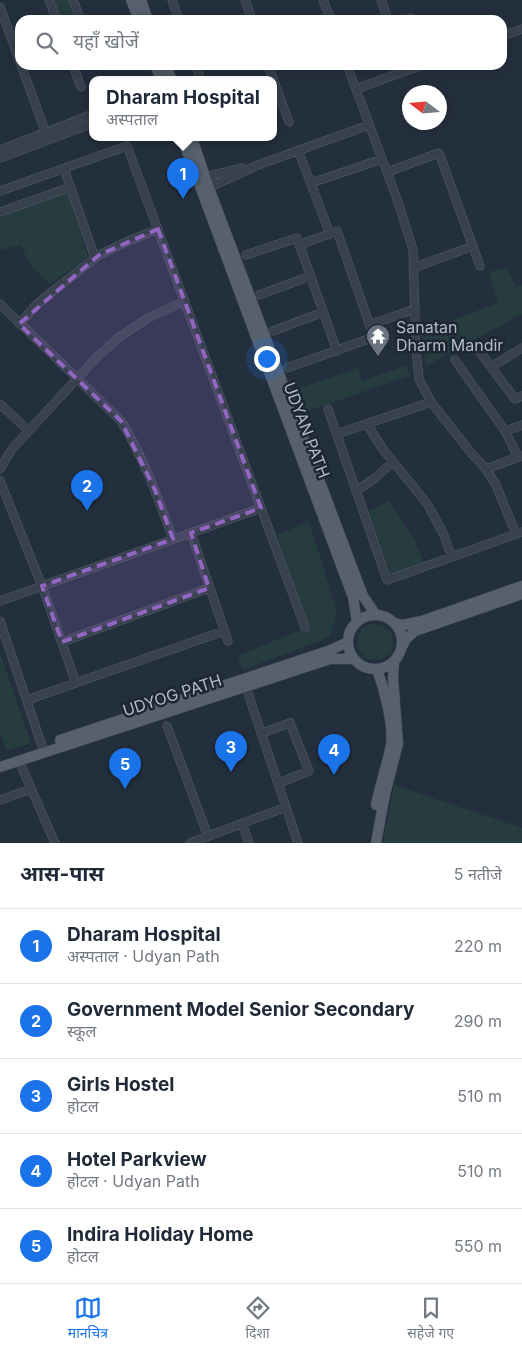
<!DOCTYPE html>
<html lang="hi">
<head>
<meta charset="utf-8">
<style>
  :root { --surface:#fff; --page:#f2f2f3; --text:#1f2937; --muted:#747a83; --line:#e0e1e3; --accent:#1a73e8 }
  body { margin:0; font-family:Inter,"Noto Sans Devanagari",sans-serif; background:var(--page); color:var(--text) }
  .compass { position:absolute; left:402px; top:85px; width:45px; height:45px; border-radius:50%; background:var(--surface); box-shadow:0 2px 12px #0003; rotate:286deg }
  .you { position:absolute; left:266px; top:358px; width:18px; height:18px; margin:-12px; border:4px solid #fff; border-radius:50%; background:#1a73e8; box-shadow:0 0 0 8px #1a73e833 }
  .badge { display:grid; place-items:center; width:32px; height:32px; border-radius:50%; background:var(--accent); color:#fff; font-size:16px; font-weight:700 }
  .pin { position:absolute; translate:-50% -41px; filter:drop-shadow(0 1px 2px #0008) }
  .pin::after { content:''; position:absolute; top:26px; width:18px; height:15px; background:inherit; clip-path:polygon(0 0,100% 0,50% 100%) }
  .popup { position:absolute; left:89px; top:76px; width:188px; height:65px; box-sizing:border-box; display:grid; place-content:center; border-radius:10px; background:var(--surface); filter:drop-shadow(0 1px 4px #0005); font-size:16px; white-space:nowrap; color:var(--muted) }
  .popup b { font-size:19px; color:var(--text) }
  .popup::after { content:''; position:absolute; left:50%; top:100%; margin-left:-10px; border:10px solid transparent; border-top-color:var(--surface) }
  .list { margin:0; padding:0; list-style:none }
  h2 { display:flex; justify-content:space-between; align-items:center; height:65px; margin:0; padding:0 20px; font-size:21px }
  h2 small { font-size:16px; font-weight:400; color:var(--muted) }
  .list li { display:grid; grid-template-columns:32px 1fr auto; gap:15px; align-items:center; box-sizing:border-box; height:75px; padding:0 20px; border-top:1px solid var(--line) }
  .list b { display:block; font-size:19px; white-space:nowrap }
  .list p { margin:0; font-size:16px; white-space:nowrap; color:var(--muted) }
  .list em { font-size:16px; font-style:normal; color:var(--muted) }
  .icon { flex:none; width:28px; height:28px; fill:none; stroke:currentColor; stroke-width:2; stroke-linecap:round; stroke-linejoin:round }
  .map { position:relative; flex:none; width:522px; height:843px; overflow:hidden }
  .search { position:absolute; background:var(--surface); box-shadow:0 2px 12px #0003; left:15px; right:15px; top:15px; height:55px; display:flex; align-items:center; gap:12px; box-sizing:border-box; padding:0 18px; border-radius:15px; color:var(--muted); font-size:19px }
  .sheet { height:440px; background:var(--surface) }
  nav { display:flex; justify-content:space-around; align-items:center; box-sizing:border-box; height:70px; border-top:1px solid var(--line); background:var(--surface); font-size:14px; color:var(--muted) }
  nav a { display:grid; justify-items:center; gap:2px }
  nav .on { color:var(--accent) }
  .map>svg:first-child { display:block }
</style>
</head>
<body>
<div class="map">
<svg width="522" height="843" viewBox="0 0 522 843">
  <rect width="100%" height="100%" fill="#242f3e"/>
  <path fill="#263c3f" d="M52 0H70L77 20H59Z
    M68 193 88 257 50 284 30 265 21 245 0 250V216Z
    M506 267 516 287 522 285V314L426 366 421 332 498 303 489 272Z
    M407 365 410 376 301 413 293 390 358 368 362 381Z
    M389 501 415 541 424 563 391 575 368 511Z
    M309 521 337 612 330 637 243 670 238 656 308 627 277 535Z
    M357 642a18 18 0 1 1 36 0a18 18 0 1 1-36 0Z
    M0 653 31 743 7 751 0 732Z
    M394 785 522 828V843H383Z"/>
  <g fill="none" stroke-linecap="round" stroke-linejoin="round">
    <g stroke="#565f6c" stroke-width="9">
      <path id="minor" d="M49 0 57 20
        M73 0 81 20
        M172 0 179 20
        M245 0 252 20
        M323 0 331 20
        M381 0 388 20
        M0 7 20 62
        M405 20 411 18
        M502 36 522 29
        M21 65 47 136
        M73 65 81 87
        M196 65 201 80
        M268 65 289 122
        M347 65 397 199 413 250 416 350 419 379 431 402 472 454 486 469 496 485 516 534
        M356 89 422 65
        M0 150 93 114
        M298 150 330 234
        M0 158 93 123
        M64 169 95 258
        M387 172 439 153 480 266
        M201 178 243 168
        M311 183 382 159
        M204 190 258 165 369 125
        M0 191 127 146 305 627
        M0 212 71 187
        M246 255 297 238 337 351
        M413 268 473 246
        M259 295 310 276
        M0 304 121 421C144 458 158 498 173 539
        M19 324 35 306 54 290 99 255 124 243 158 229
        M369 325 415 309
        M273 331 323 312
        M477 348 515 399 522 396
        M455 360 505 431 518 457
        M491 367 522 348
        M287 368 374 337 337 231 299 245
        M0 404 29 431
        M328 409 387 580 522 532
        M367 424 382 448 428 505 443 533 452 557
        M505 431 522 425
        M337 434 431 402
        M0 469 12 449 97 357 118 338 148 318 185 301
        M486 469 521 456
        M0 481 42 586 76 683
        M356 491 375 478 393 462
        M191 533 228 641
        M0 601 261 508
        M0 621 42 746
        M62 642 209 588
        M246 687 298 843
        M27 700 224 631
        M167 726 208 836
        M262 733 290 723 309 771 279 783
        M19 761 55 843
        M0 800 31 789
        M242 823 249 843
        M190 843 286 807"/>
    </g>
    <g stroke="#414a57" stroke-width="11">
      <path id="major" d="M131 0 139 20
        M141 0 148 20
        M155 65 161 80
        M166 65 172 80
        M182 138 353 597 357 622
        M192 138 209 188 363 596 376 615
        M348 642a27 27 0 1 1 54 0a27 27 0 1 1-54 0Z
        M395 623 403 625 422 621 522 586
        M403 645 406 639 415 631 522 594
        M60 740 328 651 348 642
        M0 767 330 659H353
        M376 805C380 785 387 765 391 745 394 726 384 688 377 670
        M376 843 385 794 398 744 393 678 394 663"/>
    </g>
    <use href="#minor" stroke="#38414e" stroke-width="8"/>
    <use href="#major" stroke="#56606e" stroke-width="10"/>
  </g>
  <path fill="#9266c3" fill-opacity="0.2" stroke="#9266c3" stroke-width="4" stroke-dasharray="10 6" stroke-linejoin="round" d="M158 229 261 508 191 533 209 588 62 642 42 586 173 539 155 490 121 421 19 324 99 255Z"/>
  <defs>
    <g id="temple-pin" transform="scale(1.25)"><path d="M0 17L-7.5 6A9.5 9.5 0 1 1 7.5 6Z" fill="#6b7280" stroke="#1d2633"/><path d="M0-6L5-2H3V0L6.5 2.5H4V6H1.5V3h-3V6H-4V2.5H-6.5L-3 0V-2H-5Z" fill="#fff"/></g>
  </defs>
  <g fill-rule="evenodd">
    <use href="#temple-pin" x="378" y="336"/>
  </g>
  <g text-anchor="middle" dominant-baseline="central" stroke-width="5" stroke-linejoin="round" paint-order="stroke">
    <g font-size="16" fill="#b4bcc9" stroke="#1d2633" text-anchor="start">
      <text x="396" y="327">Sanatan<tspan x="396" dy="18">Dharm Mandir</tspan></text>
    </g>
    <g font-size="16" fill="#b4bcc9" stroke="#1d2633">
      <text transform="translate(307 430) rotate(69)">UDYAN PATH</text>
      <text transform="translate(172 695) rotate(-18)">UDYOG PATH</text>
    </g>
  </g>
</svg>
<svg class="compass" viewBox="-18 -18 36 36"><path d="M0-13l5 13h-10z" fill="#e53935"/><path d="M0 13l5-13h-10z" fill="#747a83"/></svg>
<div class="you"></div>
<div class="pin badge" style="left:183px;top:199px">1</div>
<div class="popup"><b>Dharam Hospital</b>अस्पताल</div>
<div class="pin badge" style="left:87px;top:511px">2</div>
<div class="pin badge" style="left:231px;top:772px">3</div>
<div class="pin badge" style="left:334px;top:775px">4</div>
<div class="pin badge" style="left:125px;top:789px">5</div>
<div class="search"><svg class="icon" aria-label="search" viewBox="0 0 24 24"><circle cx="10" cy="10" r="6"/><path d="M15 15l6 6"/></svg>यहाँ खोजें</div>
</div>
<section class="sheet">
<h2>आस-पास<small>5 नतीजे</small></h2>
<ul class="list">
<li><span class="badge">1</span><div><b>Dharam Hospital</b><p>अस्पताल · Udyan Path</p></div><em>220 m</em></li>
<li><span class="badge">2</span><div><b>Government Model Senior Secondary</b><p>स्कूल</p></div><em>290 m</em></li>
<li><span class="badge">3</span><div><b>Girls Hostel</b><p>होटल</p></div><em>510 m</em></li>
<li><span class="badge">4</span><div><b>Hotel Parkview</b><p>होटल · Udyan Path</p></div><em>510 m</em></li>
<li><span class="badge">5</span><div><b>Indira Holiday Home</b><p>होटल</p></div><em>550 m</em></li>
</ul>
</section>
<nav>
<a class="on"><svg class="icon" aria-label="map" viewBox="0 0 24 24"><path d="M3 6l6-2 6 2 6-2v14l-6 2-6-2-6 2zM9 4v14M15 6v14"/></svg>मानचित्र</a>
<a><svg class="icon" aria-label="directions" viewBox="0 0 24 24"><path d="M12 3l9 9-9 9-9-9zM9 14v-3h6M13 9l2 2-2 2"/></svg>दिशा</a>
<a><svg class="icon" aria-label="saved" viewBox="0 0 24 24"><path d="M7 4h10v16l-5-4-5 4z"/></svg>सहेजे गए</a>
</nav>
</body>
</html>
